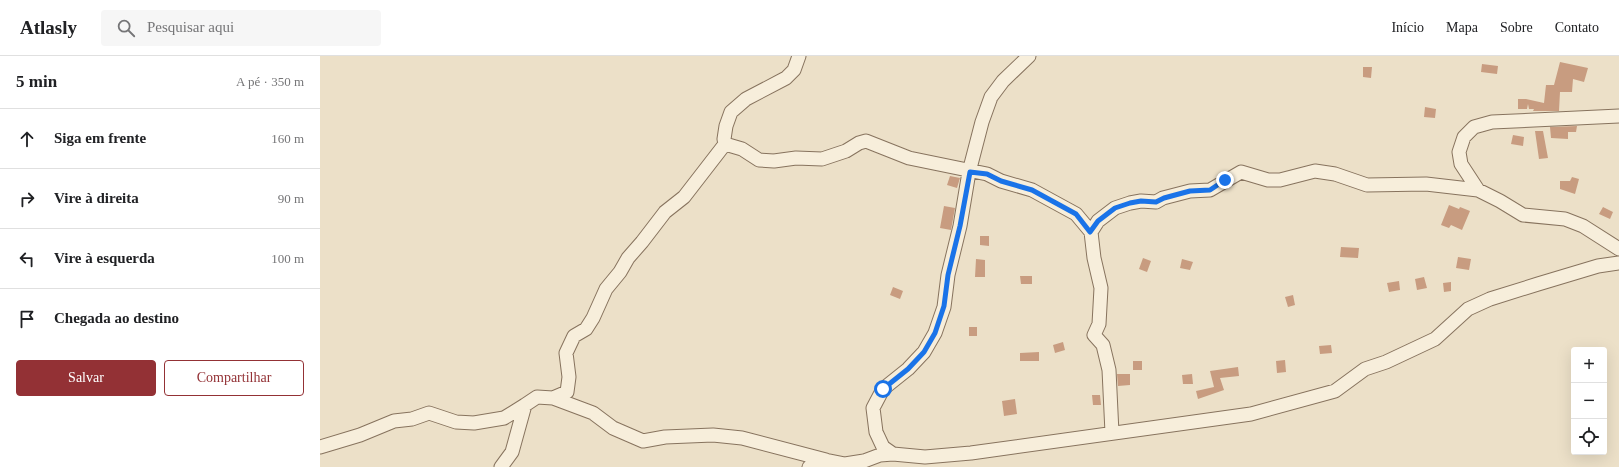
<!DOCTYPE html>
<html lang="pt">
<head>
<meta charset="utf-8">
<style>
  :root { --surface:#fff; --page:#f6f6f6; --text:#202124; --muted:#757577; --line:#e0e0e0; --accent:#933135 }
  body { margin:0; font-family:Georgia,serif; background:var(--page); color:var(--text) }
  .controls { position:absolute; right:12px; bottom:12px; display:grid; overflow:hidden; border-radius:4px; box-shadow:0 4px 16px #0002 }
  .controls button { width:36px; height:36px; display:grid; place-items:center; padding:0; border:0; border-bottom:1px solid var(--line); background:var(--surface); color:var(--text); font:20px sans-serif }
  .stop { position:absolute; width:12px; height:12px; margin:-9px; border:3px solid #1a73e8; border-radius:50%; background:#fff }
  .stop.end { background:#1a73e8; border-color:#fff; box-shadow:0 1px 4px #0008 }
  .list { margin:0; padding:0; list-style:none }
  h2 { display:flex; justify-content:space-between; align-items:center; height:52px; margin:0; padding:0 16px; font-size:17px }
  h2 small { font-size:13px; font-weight:400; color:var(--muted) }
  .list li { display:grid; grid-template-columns:26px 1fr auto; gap:12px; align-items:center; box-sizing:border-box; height:60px; padding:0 16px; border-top:1px solid var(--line) }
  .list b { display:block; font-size:15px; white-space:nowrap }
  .list em { font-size:13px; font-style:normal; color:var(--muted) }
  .actions { display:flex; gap:8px; padding:12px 16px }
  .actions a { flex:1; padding:9px 0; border:1px solid var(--accent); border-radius:4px; text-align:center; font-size:14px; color:var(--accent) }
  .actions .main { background:var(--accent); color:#fff }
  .icon { flex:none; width:22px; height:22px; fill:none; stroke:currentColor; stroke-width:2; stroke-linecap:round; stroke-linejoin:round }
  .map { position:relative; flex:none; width:1299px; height:411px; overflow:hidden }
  header { display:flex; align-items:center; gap:24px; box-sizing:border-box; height:56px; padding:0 20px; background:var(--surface); border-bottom:1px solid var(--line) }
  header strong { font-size:19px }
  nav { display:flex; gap:22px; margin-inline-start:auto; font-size:14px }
  .search { width:280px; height:36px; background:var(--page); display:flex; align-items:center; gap:10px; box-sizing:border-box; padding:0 14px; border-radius:4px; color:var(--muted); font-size:15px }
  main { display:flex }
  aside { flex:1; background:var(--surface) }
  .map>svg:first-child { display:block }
</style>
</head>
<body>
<header>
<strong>Atlasly</strong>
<div class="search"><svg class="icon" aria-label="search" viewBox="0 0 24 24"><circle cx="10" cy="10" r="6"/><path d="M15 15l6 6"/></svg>Pesquisar aqui</div>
<nav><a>Início</a><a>Mapa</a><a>Sobre</a><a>Contato</a></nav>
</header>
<main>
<aside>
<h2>5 min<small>A pé · 350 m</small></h2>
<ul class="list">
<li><svg class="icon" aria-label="ahead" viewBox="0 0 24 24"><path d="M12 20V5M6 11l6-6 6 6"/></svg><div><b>Siga em frente</b></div><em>160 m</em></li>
<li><svg class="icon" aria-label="right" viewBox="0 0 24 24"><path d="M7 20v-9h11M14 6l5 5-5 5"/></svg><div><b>Vire à direita</b></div><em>90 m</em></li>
<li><svg class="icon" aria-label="left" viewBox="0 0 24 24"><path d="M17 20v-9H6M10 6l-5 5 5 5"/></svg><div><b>Vire à esquerda</b></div><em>100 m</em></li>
<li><svg class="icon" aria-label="arrive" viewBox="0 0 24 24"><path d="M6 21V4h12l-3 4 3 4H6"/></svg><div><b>Chegada ao destino</b></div></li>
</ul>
<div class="actions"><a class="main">Salvar</a><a>Compartilhar</a></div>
</aside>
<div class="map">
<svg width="1299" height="411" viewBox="0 0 1299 411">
  <rect width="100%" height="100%" fill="#ece0c8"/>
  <path fill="#c89c80" d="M1240 6 1268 12 1264 26 1253 23 1252 36H1240L1239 55H1213L1214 53H1209L1208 48 1207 53H1198V43H1206L1224 47 1226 29H1234Z
    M1162 8 1178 10 1177 18 1161 16Z
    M1043 11H1052L1051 22 1043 21Z
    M1105 51 1116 53 1115 62 1104 61Z
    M1257 70 1256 76H1248V83L1231 82 1230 71Z
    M1215 75H1223L1228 102 1219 103Z
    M1193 79 1204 81 1203 90 1191 88Z
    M630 120 640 122 637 132 627 129Z
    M1252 121 1259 123 1255 138 1240 133V125H1250Z
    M1129 149 1139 153 1140 151 1150 155 1142 174 1131 169 1129 172 1121 169Z
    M624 150 635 152 631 174 620 172Z
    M1283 151 1293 156 1290 163 1279 158Z
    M660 180H669V190L660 189Z
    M1021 191 1039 192 1038 202 1020 201Z
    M1138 201 1151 203 1149 214 1136 212Z
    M823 202 831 205 827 216 819 213Z
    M656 203 665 204V221H655Z
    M862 203 873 206 870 214 860 212Z
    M700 220H712V228H701Z
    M1104 221 1107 232 1097 234 1095 223Z
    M1079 225 1080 234 1069 236 1067 227Z
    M1131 226V235L1124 236 1123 227Z
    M573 231 583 235 580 243 570 239Z
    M973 239 975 249 968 251 965 241Z
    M649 271H657V280H649Z
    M743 286 745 294 735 297 733 289Z
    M1011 289 1012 297 1000 298 999 290Z
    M719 296V305H700V297Z
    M965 304 966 316 957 317 956 305Z
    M813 305H822V314H813Z
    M918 311 919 320 900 322 904 334 878 343 876 335 894 331 890 315Z
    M797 318H810V329L798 330Z
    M872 318 873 328H863L862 319Z
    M772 339H780L781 349H773Z
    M695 343 697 358 684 360 682 345Z"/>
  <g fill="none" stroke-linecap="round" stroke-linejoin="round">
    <g stroke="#87735e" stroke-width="15">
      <path id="minor" d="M405 88 422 93 439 104 454 105 476 102 502 103 526 95 539 87 546 85 589 102 667 118 681 125 712 134 756 158 771 176 778 165 795 152 810 147 821 145 836 146 843 142 870 135 890 134 921 116 948 124H960L995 115 1015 118 1047 129 1106 128 1158 134 1180 145 1203 159 1245 163 1263 170 1299 193
        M1158 134 1141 108 1139 96 1144 81 1154 71 1172 66 1299 60
        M771 176 774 202 781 232 779 268 774 279 783 289 789 314 792 377
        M233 342 273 357 293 372 323 385 345 381 393 379 422 382 506 404
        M0 391 40 379 74 365 92 363 109 357 136 366 154 367 184 362 205 349
        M573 398 563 391 556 376 553 352 563 333 588 313 604 296 615 277 624 251 628 219 640 170 649 116 662 66 671 41 683 25 709 0
        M181 411 192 396 205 349 217 341 233 342 247 336 249 321 246 297 254 280 266 273 273 262 286 233 300 216 308 202 322 186 345 156 364 141 405 88 404 83 406 70 411 56 426 43 466 22 474 14 479 0
        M489 411 494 407 510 405 525 408 544 405 560 399 573 398 605 401 651 397 931 358 1015 335 1045 313 1066 306 1115 283 1148 253 1170 243 1218 228 1278 210 1299 207"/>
    </g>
    <use href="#minor" stroke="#f7eedb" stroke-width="13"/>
  </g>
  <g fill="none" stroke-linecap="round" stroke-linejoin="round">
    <path stroke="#1a73e8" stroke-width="5" d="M563 333 588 313 604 296 615 277 624 250 628 219 640 170 650 116 667 118 681 125 712 134 756 158 770 176 778 165 795 152 810 147 821 145 836 146 844 142 870 135 890 134 905 124"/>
  </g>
</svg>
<div class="controls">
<button>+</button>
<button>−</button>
<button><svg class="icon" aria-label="locate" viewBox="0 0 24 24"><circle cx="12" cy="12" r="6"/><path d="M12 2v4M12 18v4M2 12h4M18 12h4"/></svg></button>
</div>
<div class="stop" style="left:563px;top:333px"></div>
<div class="stop end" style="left:905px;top:124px"></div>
</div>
</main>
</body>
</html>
